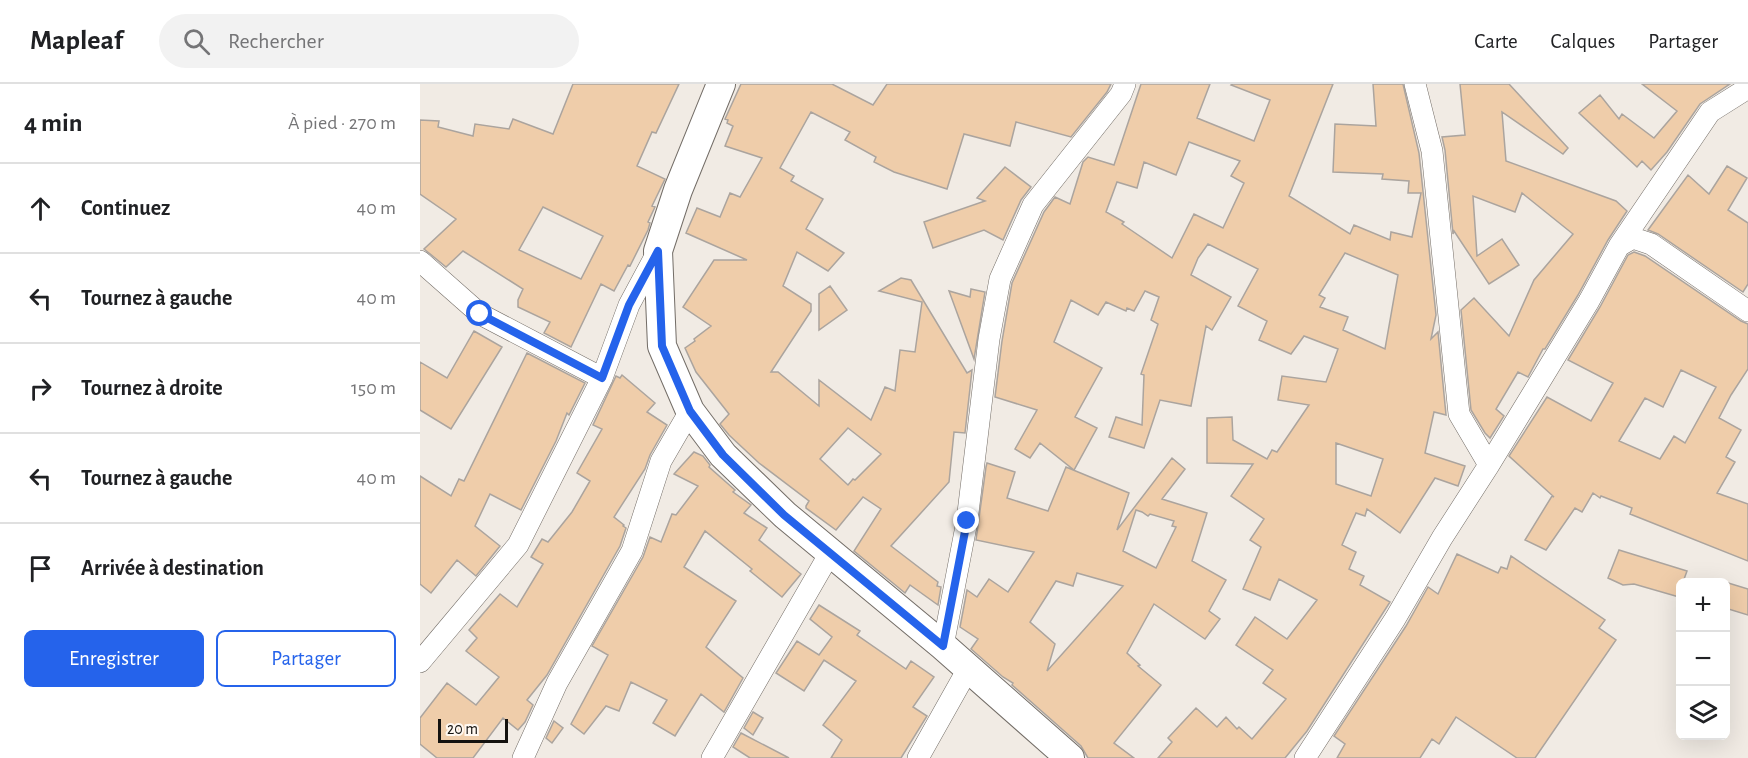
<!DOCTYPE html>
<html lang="fr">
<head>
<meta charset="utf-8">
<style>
  :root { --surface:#fff; --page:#f2f2f2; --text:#202124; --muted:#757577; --line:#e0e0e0; --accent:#2563eb }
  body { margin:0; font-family:"Alegreya Sans",sans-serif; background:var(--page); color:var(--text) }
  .controls { position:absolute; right:18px; bottom:18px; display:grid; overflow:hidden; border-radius:9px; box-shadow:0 6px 24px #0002 }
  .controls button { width:54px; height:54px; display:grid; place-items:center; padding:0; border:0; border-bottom:2px solid var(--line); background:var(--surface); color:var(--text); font:30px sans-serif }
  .scale { position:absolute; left:18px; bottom:15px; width:70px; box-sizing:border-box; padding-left:6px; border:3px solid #14120f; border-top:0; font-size:16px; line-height:21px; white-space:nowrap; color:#14120f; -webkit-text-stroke:4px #fff8f1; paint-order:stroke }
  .stop { position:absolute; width:18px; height:18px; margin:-14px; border:4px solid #2563eb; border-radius:50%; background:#fff }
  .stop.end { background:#2563eb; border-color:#fff; box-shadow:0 2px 6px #0008 }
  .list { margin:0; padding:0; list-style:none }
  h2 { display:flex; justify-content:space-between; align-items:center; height:78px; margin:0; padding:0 24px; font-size:26px }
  h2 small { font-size:20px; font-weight:400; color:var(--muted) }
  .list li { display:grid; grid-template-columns:39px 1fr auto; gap:18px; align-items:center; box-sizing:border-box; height:90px; padding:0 24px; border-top:2px solid var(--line) }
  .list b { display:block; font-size:22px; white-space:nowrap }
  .list em { font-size:20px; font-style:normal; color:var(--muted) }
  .actions { display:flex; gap:12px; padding:18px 24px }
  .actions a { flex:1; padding:14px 0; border:2px solid var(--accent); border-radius:9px; text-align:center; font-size:21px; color:var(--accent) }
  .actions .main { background:var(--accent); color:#fff }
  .icon { flex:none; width:33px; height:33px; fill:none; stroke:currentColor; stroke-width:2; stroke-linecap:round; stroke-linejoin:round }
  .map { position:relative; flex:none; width:1328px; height:674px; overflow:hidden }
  header { display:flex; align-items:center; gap:36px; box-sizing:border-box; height:84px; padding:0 30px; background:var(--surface); border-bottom:2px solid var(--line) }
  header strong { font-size:28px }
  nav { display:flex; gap:33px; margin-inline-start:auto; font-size:21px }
  .search { width:420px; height:54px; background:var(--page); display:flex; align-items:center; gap:15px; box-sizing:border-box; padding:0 21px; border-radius:33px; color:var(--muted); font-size:22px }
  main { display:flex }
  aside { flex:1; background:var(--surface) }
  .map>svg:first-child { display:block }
</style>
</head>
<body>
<header>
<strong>Mapleaf</strong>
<div class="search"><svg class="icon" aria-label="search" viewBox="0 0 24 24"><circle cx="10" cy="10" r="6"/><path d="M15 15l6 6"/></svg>Rechercher</div>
<nav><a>Carte</a><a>Calques</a><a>Partager</a></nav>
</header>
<main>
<aside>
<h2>4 min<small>À pied · 270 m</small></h2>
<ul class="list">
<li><svg class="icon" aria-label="ahead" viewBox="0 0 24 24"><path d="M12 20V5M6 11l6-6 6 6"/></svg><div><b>Continuez</b></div><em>40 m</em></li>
<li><svg class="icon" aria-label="left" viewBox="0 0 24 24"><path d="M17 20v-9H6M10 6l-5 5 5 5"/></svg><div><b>Tournez à gauche</b></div><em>40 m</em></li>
<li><svg class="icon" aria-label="right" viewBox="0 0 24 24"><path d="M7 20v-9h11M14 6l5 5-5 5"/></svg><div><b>Tournez à droite</b></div><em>150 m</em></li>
<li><svg class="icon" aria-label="left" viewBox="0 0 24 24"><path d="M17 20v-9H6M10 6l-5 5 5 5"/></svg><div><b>Tournez à gauche</b></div><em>40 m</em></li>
<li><svg class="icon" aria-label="arrive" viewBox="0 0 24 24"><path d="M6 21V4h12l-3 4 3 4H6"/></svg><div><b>Arrivée à destination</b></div></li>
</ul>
<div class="actions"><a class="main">Enregistrer</a><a>Partager</a></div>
</aside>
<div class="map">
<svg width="1328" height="674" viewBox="0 0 1328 674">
  <rect width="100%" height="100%" fill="#f1ebe4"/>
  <path fill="#efcdaa" stroke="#aba49e" stroke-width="1.5" fill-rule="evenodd" d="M153 0H259L236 49 232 48 217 82 245 95 232 122 235 123 228 138 230 139 228 146 210 182 208 181 194 207 181 200 151 263 124 249 130 238 98 223V216L103 205 43 167 26 183 4 165 36 135 0 110V36L19 37 18 43 53 52 55 40 89 45 93 35 133 50ZM123 123 183 152 161 195 99 166Z
    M321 0H412L453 21 467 0H691L687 8 651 53 596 38 590 62 544 50 527 105 474 88 454 78 456 73 425 56 430 48 391 28 360 84 374 92 371 97 403 115 386 145 424 169 408 187 377 168 363 202 391 220V227L351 288H358L399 322V296L451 336 465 303 475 307 480 266 495 268 502 218 459 207 481 194 491 196 547 289 552 286 545 349 534 348 529 398 471 462 518 498 517 502 521 503 518 521 490 501 485 509 434 467 461 425 443 413 416 446 386 424V422L389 417 339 379 309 351 300 340 309 330 276 288 265 264 275 257 274 255 291 242 263 223 294 176H327L266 149 277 124 300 133 310 109 320 113 342 74 305 62 313 42 307 39 308 36 305 35ZM428 344 461 370 435 396 433 395 428 401 400 375Z
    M721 0H790L777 34 834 57 850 16 811 1 812 0H913L869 112 930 150 934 141 970 156 971 148 992 153 1001 109H988L989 97 962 95 963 90 913 88 915 40 956 42 953 0H983L999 69 1016 231 1011 255 1018 248 1026 331 1014 328 1005 369 1045 382 1038 402 1015 394 980 449 947 425 945 432 936 429 922 461 936 468 929 485 944 492 940 501 970 518 887 647 865 674H738L752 658 748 654 776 624 797 643 806 633 817 645 819 643 832 655 866 615 843 599 853 586 816 561 835 533 867 555 897 516 859 495 850 516 823 505 841 463 830 456 844 435 811 412 833 380 787 379V334L812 333 813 356 847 375 852 366 857 368 889 321 858 316 862 292 906 298 918 265 884 252 871 270 839 256 847 237 818 222 838 185 788 160 778 174 771 191 811 213 792 246 786 242 771 322 740 316 724 364 689 353 696 333 722 341 724 291 721 290 738 240 731 236 739 213 725 207 714 227 707 224 706 227 686 218 678 231 651 216 634 258 682 284 655 333 677 344 654 386 620 359 610 374 595 365 617 326 575 313 582 257 592 199 624 128 635 113 650 120 663 78 668 73 694 81ZM769 58 820 77 811 92 824 99 803 144 774 130 752 174 702 140 704 138 686 128 697 98 717 104 724 78 756 91ZM925 169 978 191 965 265 923 246 928 233 900 223 905 214 899 211ZM916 359 963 375 951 412 916 400Z
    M1040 0H1089L1148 64 1143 70 1082 28 1086 77 1196 117 1207 127 1188 156 1158 211 1125 265H1123L1108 293 1098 288 1076 325 1084 332 1070 354 1065 349 1051 326 1041 226 1054 214 1089 252 1114 196 1153 150 1102 109 1095 128 1053 112 1057 172 1082 155 1099 181 1069 200 1034 147 1033 150 1025 66 1022 53 1045 51Z
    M1222 0H1310L1280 20 1247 68 1231 86 1222 77 1217 83 1159 29 1180 11 1199 35 1202 30 1234 54 1257 27Z
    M1307 82 1327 94 1308 126 1328 139V200L1323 208 1238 150 1228 146 1268 91 1289 110Z
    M585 83 611 103 601 116 583 156 564 146 513 164 504 138 565 117 557 114Z
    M1214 168 1225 172 1321 237 1328 240V285L1311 311 1299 334 1321 346 1306 373 1315 378 1297 409 1328 420V477L1210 430 1212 424 1181 412 1180 414 1173 409 1162 428 1155 424 1126 466 1105 456 1132 412 1134 413 1089 372 1127 313 1171 337 1193 299 1148 276 1180 223 1208 171ZM1261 286 1296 303 1265 359 1254 352 1240 375 1199 357 1225 314 1243 323Z
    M410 202 427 226 399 246V210Z
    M551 205 565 208 554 275 529 207 550 213Z
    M54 247 82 263 31 345 0 326V278L27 294Z
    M107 269 165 299 149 331 147 329 136 357 101 426 70 410 55 442 80 462 56 492 37 476 11 509 0 500V392L31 412 39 395 44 397Z
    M202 291 235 319 227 328 247 341 230 371 225 385 194 433 204 441 203 442 206 444 200 462 127 591 107 616 113 621 105 638 98 646 83 634 53 674H17L0 660V634L27 599 56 621 79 593 46 567 57 554 49 546 80 510 97 523 123 480 111 473 122 455 128 458 152 428 170 397 157 389 182 345 173 341 196 292 200 294Z
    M274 368 283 372 290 381 289 383 315 406 313 408 331 421 324 429 347 444 339 456 381 490 362 513 330 487 332 485 285 447 264 483 316 517 286 563 323 594 304 628 281 610 255 652 233 639 247 616 211 598 199 627 186 622 164 650 151 640 188 571 172 562 223 473 230 453 241 458 252 430 256 431 278 402 254 390Z
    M752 374 765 385 742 415 787 429 772 477 806 496 789 527 800 535 785 555 734 520 707 569 720 581 718 582 741 601 694 659 714 674H668L661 662 592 601 593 599 583 593 551 565 558 555 540 543 547 506 557 513 569 495 588 508 614 468 556 456 566 383 567 379 595 388 587 414 628 427 646 383 709 409 697 446ZM716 426 722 428 728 432 730 430 754 437 752 442 756 443 736 484 703 467ZM657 489 703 502 627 587 635 560 610 538 636 497 653 502Z
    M1199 466 1267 487 1263 498H1260L1259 513 1214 500 1203 501 1188 494Z
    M1037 470 1078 489 1081 483 1087 485 1091 472 1185 536 1179 544 1196 556 1115 674H1097L1036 633 1019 660 1012 655 1000 674H917L925 660 914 652 986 542 1008 503 1018 510Z
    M1305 498 1328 505V531L1305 524Z
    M399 521 440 547 437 551 486 585 491 577 514 593 493 623 507 632 481 674H411L422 656 403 641 436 597 404 576 384 607 356 589 377 557 399 571 412 553 390 535Z
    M333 628 343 634 333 651 324 644Z
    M134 637 143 644 132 659 126 654Z
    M321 649 369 674H330L313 663Z"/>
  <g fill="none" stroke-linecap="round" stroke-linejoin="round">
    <g stroke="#736d67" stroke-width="22">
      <path id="street" d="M995 0 1012 67 1039 330 1069 381
        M1199 162 1290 28 1328 4
        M0 177 60 230 182 294
        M523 562 547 437 569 255 580 195 613 121 701 10 705 0
        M0 578 98 461 182 294 209 221 238 167
        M103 674 137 599 212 467 241 377 270 327
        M292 674 410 469
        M498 674 548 585
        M885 674 975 535 1022 454 1069 381 1169 217 1199 162 1213 154 1231 160 1328 227"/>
    </g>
    <g stroke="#736d67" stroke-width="30">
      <path id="secondary" d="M301 0 258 106 238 167 242 262 270 327 303 371 365 431 523 562 650 674"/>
    </g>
    <use href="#street" stroke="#fff" stroke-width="21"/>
    <use href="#secondary" stroke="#fff" stroke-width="28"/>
  </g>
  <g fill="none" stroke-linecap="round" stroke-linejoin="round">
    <path stroke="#2563eb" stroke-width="8" d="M60 230 182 294 209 221 238 167 242 262 270 327 303 371 364 431 523 562 547 437"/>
  </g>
</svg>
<div class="controls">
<button>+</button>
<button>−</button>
<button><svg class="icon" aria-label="layers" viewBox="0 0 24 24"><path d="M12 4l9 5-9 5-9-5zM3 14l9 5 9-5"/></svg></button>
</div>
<div class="scale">20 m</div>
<div class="stop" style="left:60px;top:230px"></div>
<div class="stop end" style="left:547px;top:437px"></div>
</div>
</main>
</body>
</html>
